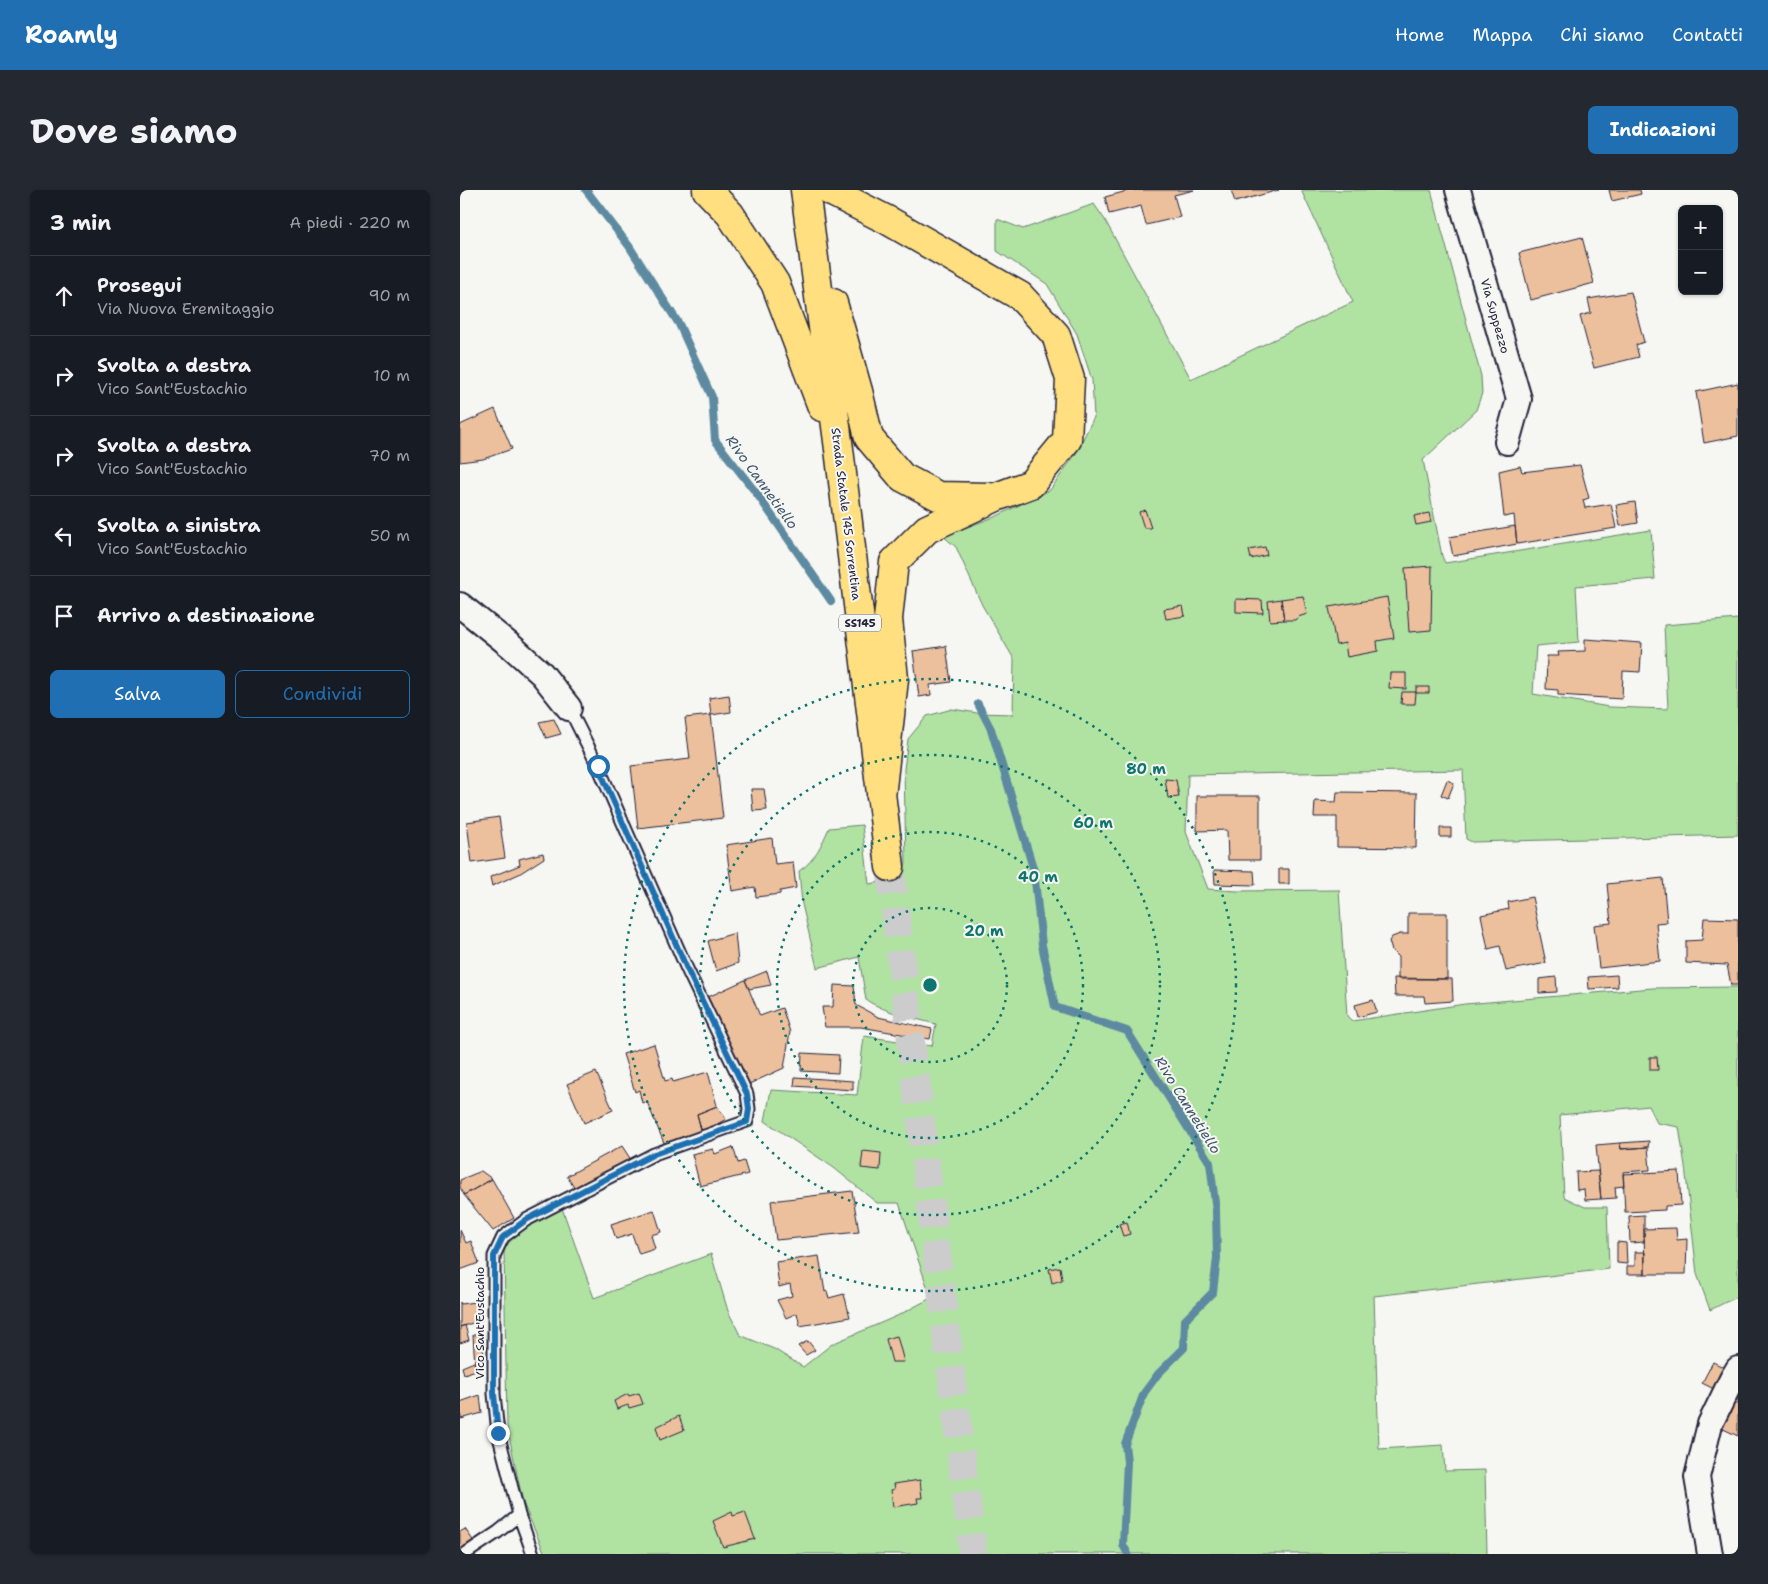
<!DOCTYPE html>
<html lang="it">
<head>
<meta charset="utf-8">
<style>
  :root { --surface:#171b24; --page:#242831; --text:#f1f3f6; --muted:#9ea1a6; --line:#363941; --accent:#1f6fb2 }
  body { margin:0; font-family:"Shantell Sans",sans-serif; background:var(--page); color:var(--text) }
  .controls { position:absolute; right:15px; top:15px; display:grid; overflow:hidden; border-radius:8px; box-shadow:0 1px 4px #0004 }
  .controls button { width:45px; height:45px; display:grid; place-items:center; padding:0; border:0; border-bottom:1px solid var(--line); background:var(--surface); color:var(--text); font:25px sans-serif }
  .stop { position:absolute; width:15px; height:15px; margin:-11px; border:4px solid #1f6fb2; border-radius:50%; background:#fff }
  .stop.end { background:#1f6fb2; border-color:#fff; box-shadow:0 1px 5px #0008 }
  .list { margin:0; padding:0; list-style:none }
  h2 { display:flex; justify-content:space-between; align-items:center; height:65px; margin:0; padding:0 20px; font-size:21px }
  h2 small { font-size:16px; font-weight:400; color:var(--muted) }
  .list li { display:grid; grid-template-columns:32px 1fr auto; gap:15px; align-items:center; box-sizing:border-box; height:80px; padding:0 20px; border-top:1px solid var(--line) }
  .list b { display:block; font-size:19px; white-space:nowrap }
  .list p { margin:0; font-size:16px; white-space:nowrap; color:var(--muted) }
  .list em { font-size:16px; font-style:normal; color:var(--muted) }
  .actions { display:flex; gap:10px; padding:15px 20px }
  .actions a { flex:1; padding:11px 0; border:1px solid var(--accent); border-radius:8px; text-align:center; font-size:18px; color:var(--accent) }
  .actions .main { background:var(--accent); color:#fff }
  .icon { flex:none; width:28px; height:28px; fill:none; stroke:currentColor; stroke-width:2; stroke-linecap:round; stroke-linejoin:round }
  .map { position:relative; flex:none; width:1278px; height:1364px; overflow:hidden; border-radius:8px }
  header { display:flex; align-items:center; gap:30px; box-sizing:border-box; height:70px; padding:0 25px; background:var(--accent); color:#fff }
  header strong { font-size:24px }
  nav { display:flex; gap:28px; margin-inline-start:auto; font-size:18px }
  .intro { display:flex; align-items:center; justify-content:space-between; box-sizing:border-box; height:120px; padding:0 30px }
  h1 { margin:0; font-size:35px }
  .button { padding:12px 22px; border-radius:8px; background:var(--accent); color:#fff; font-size:18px; font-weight:700 }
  main { display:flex; gap:30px; padding:0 30px }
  aside { flex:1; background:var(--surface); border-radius:8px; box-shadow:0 1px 4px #0004 }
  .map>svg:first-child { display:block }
</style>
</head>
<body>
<header>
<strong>Roamly</strong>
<nav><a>Home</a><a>Mappa</a><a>Chi siamo</a><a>Contatti</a></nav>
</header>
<div class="intro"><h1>Dove siamo</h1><a class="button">Indicazioni</a></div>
<main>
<aside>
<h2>3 min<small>A piedi · 220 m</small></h2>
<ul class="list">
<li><svg class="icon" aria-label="ahead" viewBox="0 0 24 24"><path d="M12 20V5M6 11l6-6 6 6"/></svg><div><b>Prosegui</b><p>Via Nuova Eremitaggio</p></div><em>90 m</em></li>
<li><svg class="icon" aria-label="right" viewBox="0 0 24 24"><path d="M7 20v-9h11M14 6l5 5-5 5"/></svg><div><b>Svolta a destra</b><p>Vico Sant'Eustachio</p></div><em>10 m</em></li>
<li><svg class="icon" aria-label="right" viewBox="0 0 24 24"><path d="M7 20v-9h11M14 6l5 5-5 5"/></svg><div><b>Svolta a destra</b><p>Vico Sant'Eustachio</p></div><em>70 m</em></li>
<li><svg class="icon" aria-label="left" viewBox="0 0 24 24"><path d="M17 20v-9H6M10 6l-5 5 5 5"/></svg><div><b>Svolta a sinistra</b><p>Vico Sant'Eustachio</p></div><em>50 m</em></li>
<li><svg class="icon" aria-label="arrive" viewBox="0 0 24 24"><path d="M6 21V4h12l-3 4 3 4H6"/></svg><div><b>Arrivo a destinazione</b></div></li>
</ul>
<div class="actions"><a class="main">Salva</a><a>Condividi</a></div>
</aside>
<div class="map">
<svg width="1278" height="1364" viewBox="0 0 1278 1364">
  <rect width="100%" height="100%" fill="#f6f6f2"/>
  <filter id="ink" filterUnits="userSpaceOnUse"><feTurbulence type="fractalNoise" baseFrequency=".02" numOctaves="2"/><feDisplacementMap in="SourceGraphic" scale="10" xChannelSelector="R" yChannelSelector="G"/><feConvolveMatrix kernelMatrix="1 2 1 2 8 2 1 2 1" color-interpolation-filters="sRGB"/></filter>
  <g filter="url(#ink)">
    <path fill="#b0e2a2" stroke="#69826e" d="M841 0H971L1021 186 1022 203 1016 220 963 270 982 366 985 373 1191 340 1195 389 1116 396 1119 452 1076 456 1073 504 1149 517 1208 519 1204 435 1278 429V645L1012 652 1006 649 1003 580 728 585 726 642 748 699 777 701 879 700 887 826 892 831 1005 814 1193 798 1278 797V1106L1250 1120 1237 1084 1225 976 1219 937 1197 933 1189 916 1100 925 1104 1007 1125 1017H1147L1149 1079 914 1106 919 1259 983 1255 985 1281 1025 1280 1027 1364H85L63 1313 47 1236 44 1058 60 1041 102 1018 134 1108 251 1064 268 1121 280 1145 314 1159 343 1177 372 1154 437 1126 471 1108 439 1013H417L374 978 305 931 311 900 397 905 404 846 472 856 476 834C452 828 427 823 406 810L399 767 357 778 342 714 339 681C354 672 362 654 369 638L402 635 409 694 439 689 446 673 444 579 448 549 467 526 492 519 517 523 553 524 554 469 522 415 496 357 483 346 537 326 590 300 615 265 634 227 632 190 617 144 587 94 537 61V29L563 39 634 14 645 30 731 189 893 112Z"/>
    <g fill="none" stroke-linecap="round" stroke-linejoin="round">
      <path stroke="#5d8aa0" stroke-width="8" d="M126 0 169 56 219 134 252 207 255 250 297 304 371 411
        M518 514 531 539 574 681 582 755 595 817 667 841 750 973 756 1021 757 1068 753 1102 725 1130 724 1158 698 1184 684 1203 665 1254 667 1272 663 1355 668 1364"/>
    </g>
    <path fill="#edc09d" stroke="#22223b" d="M671 0H734L714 5 720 27 686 35 681 16 649 24 645 7Z
      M771 0H819L775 12Z
      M1149 0H1180L1181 4 1152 11Z
      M1122 47 1134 93 1071 110 1059 63Z
      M1171 102 1184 152 1176 155 1179 167 1134 178 1120 126 1131 123 1128 109Z
      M1278 193V246L1244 253 1236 202Z
      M35 219 52 259 23 269 0 272V235Z
      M1120 275 1129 308 1123 310 1125 318 1151 314 1156 338 1057 354 1054 325 1044 327 1039 281 1060 276 1062 282Z
      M1175 312 1178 333 1160 336 1156 315Z
      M685 320 691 338H684L679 322Z
      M969 323 971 332 956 335 954 326Z
      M1055 336 1057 354 993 366 989 347Z
      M805 357 807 365 791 369 789 360Z
      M972 376 971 440 949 442 945 378Z
      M843 406 847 424 838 427 835 430H824L821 409Z
      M927 407 934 448 917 451 918 461 887 467 885 453 876 455 869 417Z
      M776 409 802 410 803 423 776 422Z
      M821 409 824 430 810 431 808 411Z
      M723 416 725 426 706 429 704 419Z
      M1125 449 1182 453 1180 482 1163 481 1162 509 1098 505V500L1086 499 1087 466H1099L1098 462 1125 461Z
      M486 456 491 492 470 495 471 505 459 507 453 461Z
      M930 483H946V499L929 498Z
      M956 497H969V503H956Z
      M942 502H956L955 514H941Z
      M269 505 271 522 251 525 249 508Z
      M251 525 263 628 178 638 171 576 230 569 225 528Z
      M94 529 101 544 86 548 79 532Z
      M705 589 716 590 719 607 708 608Z
      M987 590 994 593 988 608 981 605Z
      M291 599H304L307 620 293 621Z
      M877 602 957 603 956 658 877 657V627H854L855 611 876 612Z
      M737 606H800V670H768L767 640 737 641Z
      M39 627 45 668 12 673 7 632Z
      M980 638H991V647H980Z
      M312 648 315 674 333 672 336 698 320 701V704L296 707 295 697 272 701 266 655Z
      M83 663 84 668 59 684 32 696 30 687 60 675 59 669Z
      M819 679H829V694H819Z
      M754 680 794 681 795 695 755 694Z
      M1203 688 1207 732 1196 733 1200 771 1139 778 1134 735 1151 733 1147 694Z
      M1072 707 1086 773 1046 781 1040 756 1028 759 1021 725 1049 719 1048 712Z
      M948 723H987V789H938V767L932 761 929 751 932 747 940 744H948Z
      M1244 728 1278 729V795H1271L1267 775 1226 773V751L1242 750Z
      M275 743 278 773 256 781 248 751Z
      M307 781 311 795 289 799 285 790Z
      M1157 785 1158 797 1129 799 1128 787Z
      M1096 787 1097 802 1079 803V789Z
      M934 788 992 789 993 811 965 813 964 806H935Z
      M285 790 300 826 322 818 330 842 324 878 289 894 246 808Z
      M374 795 394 796 396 815 418 827 472 839 470 849 401 837H365L362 817H373Z
      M913 810 917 822 898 827 895 815Z
      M194 854 205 891 212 889 213 892 248 882 257 916 237 924 242 943 204 953 187 912 182 913 179 900 175 902 163 864Z
      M342 863 379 865 378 883 341 881Z
      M1190 867H1197L1198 880H1190Z
      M136 882 153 920 124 933 107 894Z
      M335 887 393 891V900L334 896Z
      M257 916 266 929 242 943 237 924Z
      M1189 951 1188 957 1161 959 1160 953Z
      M1160 953 1161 959 1188 957 1190 980 1163 982 1164 996 1155 997 1156 1008 1141 1009 1136 955Z
      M162 956 171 970 116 1001 107 986Z
      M273 957 278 973 284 971 288 984 240 996 232 964 253 959 255 964Z
      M403 961 421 963 420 980 401 978Z
      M21 981 32 989 4 1005 0 997V990Z
      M1138 981 1141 1009 1125 1010 1124 999 1117 1000 1116 982Z
      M1219 981 1221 1015 1205 1016V1020L1165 1022 1163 984Z
      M32 989 54 1028 33 1041 4 1005Z
      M392 1001 399 1042 316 1050 311 1011Z
      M194 1020 201 1042 191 1045 195 1059 179 1064 172 1044 156 1049 151 1034Z
      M1184 1025V1052L1170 1053 1169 1026Z
      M667 1032 670 1044 663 1046 659 1034Z
      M1216 1038 1217 1050 1227 1049 1226 1084H1185L1184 1039Z
      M0 1040 6 1053 11 1051 19 1073 0 1080Z
      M1157 1052 1166 1053 1167 1074 1157 1073Z
      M1175 1062H1185V1084H1167V1076H1175Z
      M359 1066 365 1102 367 1101 369 1108 384 1104 390 1127 340 1136 337 1123 326 1128 317 1110 332 1106 330 1094 319 1097 316 1072Z
      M600 1077 602 1090 592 1093 589 1079Z
      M21 1111 22 1130 0 1137V1112L1 1114Z
      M5 1135 9 1150 0 1153V1137Z
      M24 1144 23 1175 15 1176 13 1145Z
      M437 1146 444 1172H432L426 1149Z
      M348 1151 355 1160 346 1165 338 1156Z
      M14 1172 16 1180 4 1184 2 1177Z
      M1253 1172 1269 1180 1258 1201 1242 1193Z
      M1278 1190V1246L1255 1235Z
      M179 1203 183 1214 169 1218 168 1215 157 1219 154 1211 168 1204 169 1206Z
      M20 1205 22 1223 1 1229 0 1212Z
      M219 1226 224 1240 200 1250 196 1237Z
      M460 1290 462 1308H457L458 1313 433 1317 431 1300 435 1299 434 1294Z
      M272 1322 273 1326 285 1322 295 1349 263 1357 253 1331Z
      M5 1339 15 1353 0 1363V1342Z"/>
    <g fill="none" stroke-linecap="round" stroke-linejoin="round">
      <path stroke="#cccccd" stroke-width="28" stroke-dasharray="28 14" stroke-linecap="butt" d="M430 677 513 1364"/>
      <g stroke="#22223b" stroke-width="15">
        <path id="lane" d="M5 1364 38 1342 59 1325
          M73 1364 59 1325 38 1243 34 1204V1066L43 1047 66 1030 194 964 287 931 289 919 287 904 227 779 138 576 109 518"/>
      </g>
      <g stroke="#22223b" stroke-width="28">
        <path id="street" d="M998 0 1059 209 1047 252
          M0 415 52 457 82 484 109 518
          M1250 1364 1237 1287 1250 1234 1272 1189 1278 1179"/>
      </g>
      <g stroke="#22223b" stroke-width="31">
        <path id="highway" d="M247 0 270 24 315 93 362 217
          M345 0 379 259 430 677
          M368 0 429 31 560 106 596 145 610 189 607 250 571 294 536 307 467 339 434 372 428 429 434 489 421 607
          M373 113 398 201 409 248 442 287 478 306 529 307"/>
      </g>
      <use href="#lane" stroke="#f6f6f2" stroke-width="11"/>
      <use href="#street" stroke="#f6f6f2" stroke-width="24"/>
      <use href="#highway" stroke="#ffdf80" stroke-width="28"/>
    </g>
  </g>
  <g fill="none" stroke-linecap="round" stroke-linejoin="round" filter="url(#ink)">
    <path stroke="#1f6fb2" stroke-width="6" d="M38 1243 34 1204V1066L43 1047 66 1030 194 964 287 932 289 919 287 904 227 779 138 576"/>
  </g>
  <g fill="none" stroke="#0f766e" stroke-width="2.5" stroke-dasharray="2.5 5">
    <circle cx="470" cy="795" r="77"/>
    <circle cx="470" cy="795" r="153"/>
    <circle cx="470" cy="795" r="230"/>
    <circle cx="470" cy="795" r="306"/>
  </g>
  <g text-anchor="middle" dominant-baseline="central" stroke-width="4" stroke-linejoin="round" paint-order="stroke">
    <rect fill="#f6f6f2" stroke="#626272" stroke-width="1" x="379" y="424.5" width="42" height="17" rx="4"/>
    <g font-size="11" font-weight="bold" fill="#22223b">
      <text x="400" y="433">SS145</text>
    </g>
    <g font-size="12" fill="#22223b" stroke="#f6f6f2">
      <text transform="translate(1035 126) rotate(74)">Via Suppezzo</text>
      <text transform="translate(386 324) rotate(83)">Strada Statale 145 Sorrentina</text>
      <text transform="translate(20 1133) rotate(-90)">Vico Sant'Eustachio</text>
    </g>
    <g font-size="14" font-style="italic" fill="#3f566e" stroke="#f6f6f2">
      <text transform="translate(302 292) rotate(54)">Rivo Cannetiello</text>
      <text transform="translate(728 915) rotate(58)">Rivo Cannetiello</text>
    </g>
  </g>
  <circle cx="470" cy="795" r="8" fill="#0f766e" stroke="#f6f6f2" stroke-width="2.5"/>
  <g font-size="15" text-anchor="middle" font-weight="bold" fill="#0f766e" stroke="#f6f6f2" stroke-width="4" stroke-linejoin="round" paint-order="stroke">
    <text x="686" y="584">80 m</text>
    <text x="633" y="638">60 m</text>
    <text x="578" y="692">40 m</text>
    <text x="524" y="746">20 m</text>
  </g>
</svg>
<div class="controls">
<button>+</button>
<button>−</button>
</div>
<div class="stop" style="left:138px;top:576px"></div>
<div class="stop end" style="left:38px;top:1243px"></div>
</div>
</main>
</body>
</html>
